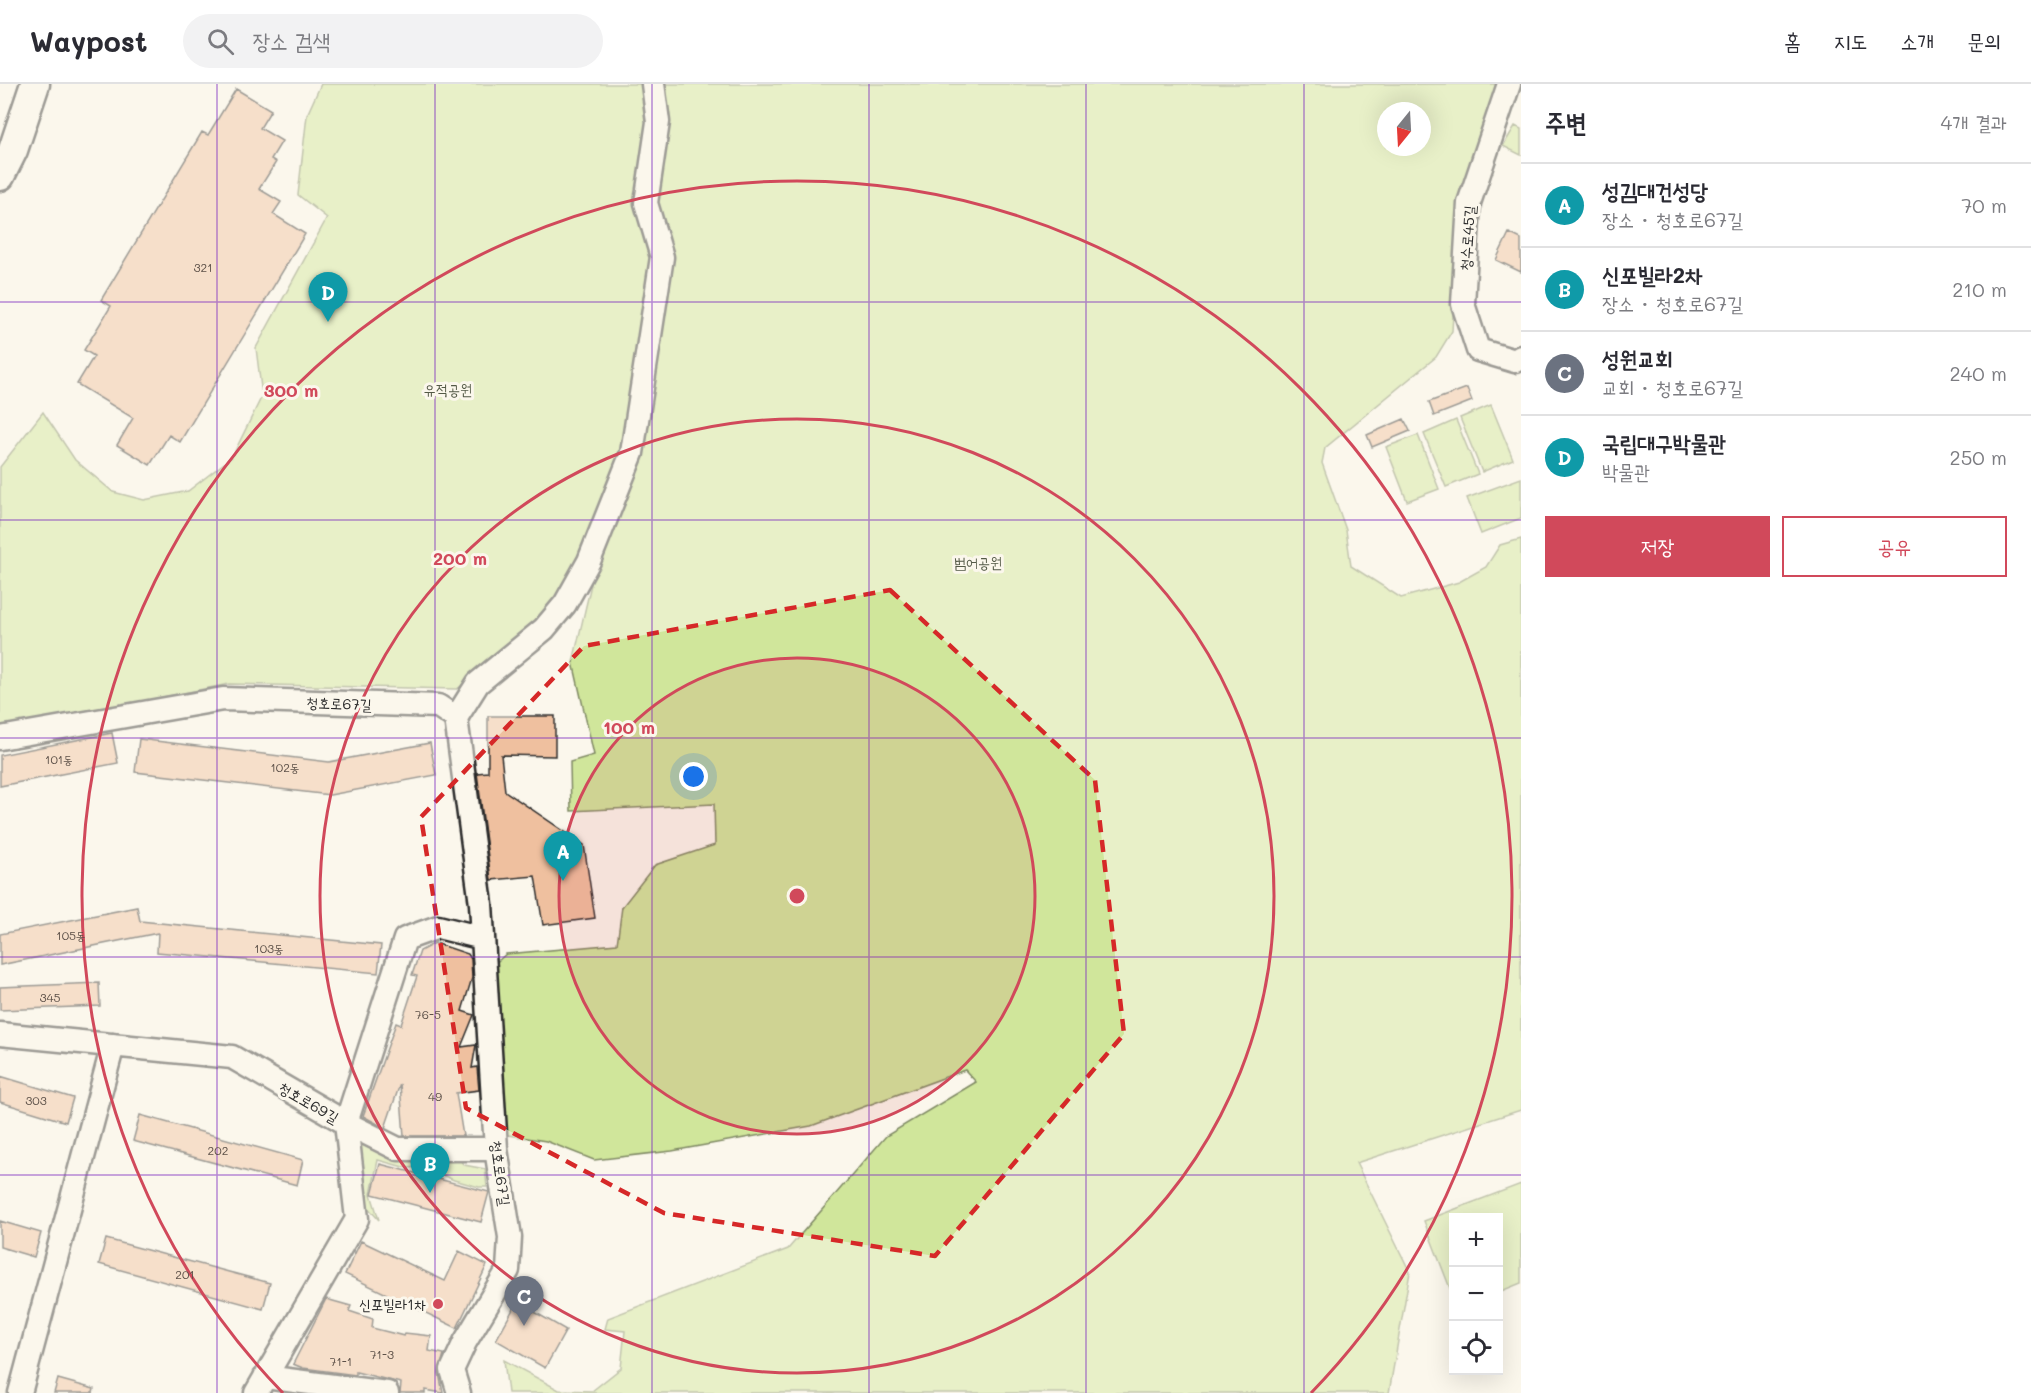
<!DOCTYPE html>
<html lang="ko">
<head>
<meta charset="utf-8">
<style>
  :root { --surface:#fff; --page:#f2f2f3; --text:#2b2b33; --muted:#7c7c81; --line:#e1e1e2; --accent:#d1495b }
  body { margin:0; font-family:Mali,"Poor Story",sans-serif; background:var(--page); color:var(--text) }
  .controls { position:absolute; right:18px; bottom:18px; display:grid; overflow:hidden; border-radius:0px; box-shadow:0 6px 24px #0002 }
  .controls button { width:54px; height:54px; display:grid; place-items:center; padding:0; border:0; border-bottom:2px solid var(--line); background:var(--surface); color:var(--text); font:30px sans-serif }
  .compass { position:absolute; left:1377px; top:18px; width:54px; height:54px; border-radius:50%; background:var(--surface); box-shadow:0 6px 24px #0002; rotate:198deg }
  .you { position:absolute; left:694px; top:693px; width:21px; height:21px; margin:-15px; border:4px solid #fff; border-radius:50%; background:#1a73e8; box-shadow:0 0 0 9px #1a73e833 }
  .badge { display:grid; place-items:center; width:39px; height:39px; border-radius:50%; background:var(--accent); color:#fff; font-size:20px; font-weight:700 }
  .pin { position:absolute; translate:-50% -50px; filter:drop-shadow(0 2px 3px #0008) }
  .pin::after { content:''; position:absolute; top:32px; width:21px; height:18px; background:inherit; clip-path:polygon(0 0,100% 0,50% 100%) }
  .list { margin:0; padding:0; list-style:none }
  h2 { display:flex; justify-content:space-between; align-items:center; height:78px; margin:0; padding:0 24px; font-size:26px }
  h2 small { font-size:20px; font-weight:400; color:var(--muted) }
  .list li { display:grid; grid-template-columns:39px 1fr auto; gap:18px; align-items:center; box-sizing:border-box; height:84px; padding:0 24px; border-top:2px solid var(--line) }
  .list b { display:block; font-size:22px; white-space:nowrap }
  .list p { margin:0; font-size:20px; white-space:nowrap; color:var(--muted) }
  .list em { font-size:20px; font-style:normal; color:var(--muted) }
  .actions { display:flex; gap:12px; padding:18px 24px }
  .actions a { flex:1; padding:14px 0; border:2px solid var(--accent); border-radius:0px; text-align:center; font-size:21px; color:var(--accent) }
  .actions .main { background:var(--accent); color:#fff }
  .icon { flex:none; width:33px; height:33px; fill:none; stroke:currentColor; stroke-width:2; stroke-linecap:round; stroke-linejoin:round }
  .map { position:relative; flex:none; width:1521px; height:1309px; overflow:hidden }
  header { display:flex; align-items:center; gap:36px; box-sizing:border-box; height:84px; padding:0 30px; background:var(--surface); border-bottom:2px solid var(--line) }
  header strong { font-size:28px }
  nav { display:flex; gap:33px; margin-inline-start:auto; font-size:21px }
  .search { width:420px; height:54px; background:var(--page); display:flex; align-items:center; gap:15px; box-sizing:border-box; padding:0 21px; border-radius:33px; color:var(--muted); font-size:22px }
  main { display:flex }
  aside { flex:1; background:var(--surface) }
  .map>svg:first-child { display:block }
</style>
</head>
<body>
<header>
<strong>Waypost</strong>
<div class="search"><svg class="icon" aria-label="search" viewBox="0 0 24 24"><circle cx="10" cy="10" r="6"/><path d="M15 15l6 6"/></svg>장소 검색</div>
<nav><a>홈</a><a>지도</a><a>소개</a><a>문의</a></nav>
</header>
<main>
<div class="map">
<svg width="1521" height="1309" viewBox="0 0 1521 1309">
  <rect width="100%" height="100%" fill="#fbf7ec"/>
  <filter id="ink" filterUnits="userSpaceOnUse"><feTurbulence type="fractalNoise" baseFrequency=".0167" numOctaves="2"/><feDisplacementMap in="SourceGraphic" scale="12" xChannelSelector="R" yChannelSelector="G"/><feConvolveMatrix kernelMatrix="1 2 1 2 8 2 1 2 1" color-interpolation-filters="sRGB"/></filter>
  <g filter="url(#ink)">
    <path fill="#d0e69b" stroke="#7e8863" stroke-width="1.5" fill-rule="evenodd" d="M321 0H647L655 173 625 369 584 474 540 543 457 605 229 600 0 645V383L43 328 75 376 113 408 144 416 188 407 232 373 262 312 256 264 327 134 298 111 307 31Z
      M659 0H1500L1460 113 1452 247 1436 273 1325 364 1322 379 1346 446 1351 482 1401 514 1459 498 1486 483 1500 461 1521 455V1026L1356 1079 1410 1188 1389 1309H508L504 1276 559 1306 592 1307 621 1284 625 1247 605 1245 608 1234 788 1165 886 1052 976 998 965 986 811 1042 672 1067 594 1076 546 1057 502 1050 491 883 506 870 617 860 622 823 655 781 715 761 714 720 571 727 570 678 594 671 573 578 667 173 651 128ZM1386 27H1422V63H1386Z
      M1515 42 1521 45V71L1503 62Z
      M1491 321 1513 375 1482 388 1460 334Z
      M1456 336 1478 390 1446 403 1424 350Z
      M1418 351 1439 405 1407 417 1386 363Z
      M1521 394V434L1481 450 1467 414Z
      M362 1055 458 1074 464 1081 485 1085 487 1103H479L454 1096 423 1083 407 1084 378 1076 371 1110 379 1136 363 1118 355 1068Z
      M1521 1100V1199L1499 1208 1498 1134H1454L1453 1212 1424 1137Z"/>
    <path fill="#efc09f" stroke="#2b2b2b" stroke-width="1.5" d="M236 5 271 26 260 44 282 57 271 75 276 78 259 105 281 118 273 130 305 150 180 358 169 351 150 381 117 361 133 334 77 300 94 272 84 266 111 222 101 216 202 48 208 51Z
      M1509 149 1521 155V188L1496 176Z
      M1467 304 1472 317 1434 332 1429 318Z
      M1404 335 1410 347 1372 363 1367 351Z
      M488 632H555V672L501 671 505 707 584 761 595 834 543 841 535 792 491 796 477 689 488 688Z
      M112 649 118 679 0 702V671Z
      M139 655 329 678 430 659 436 691 330 711 135 688Z
      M137 823 140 837 381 861 378 889 157 868 158 849 0 881V850Z
      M435 859 468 870 471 875 472 894 462 927 474 931 461 963 476 961 472 984 477 983 479 1006 456 1009 463 1052H404L400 1000 385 1044 363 1032 396 939 401 941 417 892 412 891 420 867Z
      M99 899 100 922 0 926V903Z
      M0 992 73 1014 66 1038 0 1018Z
      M140 1031 303 1076 297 1101 133 1057Z
      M380 1080 489 1108 481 1138 372 1110Z
      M0 1137 41 1149 34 1173 0 1163Z
      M106 1155 270 1199 263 1225 99 1180Z
      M361 1157 445 1197 459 1167 487 1181 457 1244 345 1190Z
      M326 1215 351 1222 349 1227 373 1235 372 1244 404 1252 405 1249 431 1252 429 1267 444 1270 439 1289 443 1309 425 1306V1309H400L401 1299 356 1288V1291L303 1284 293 1280Z
      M517 1218 566 1246 545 1284 496 1256Z
      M58 1295 94 1305 93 1309H54Z"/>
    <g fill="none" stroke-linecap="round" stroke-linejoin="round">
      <g stroke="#2b2b2b" stroke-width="27">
        <path id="minor" d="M1509 0 1469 119 1463 220 1478 266 1515 277 1521 273
          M456 634 478 599 544 545 565 520 589 477 632 369 662 173 646 119 658 38 653 0
          M0 654 223 615 438 622 456 634 481 820 496 1065 510 1153 508 1186 465 1258 452 1286 459 1309
          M0 950 232 973 346 1039 398 1065H496
          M265 1293 387 1309
          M20 1309 113 961
          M256 1309 357 1135 346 1039 405 855 438 843 483 854"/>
      </g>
      <g stroke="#2b2b2b" stroke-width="33">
        <path id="major" d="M0 92 13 66 35 0"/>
      </g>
      <use href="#minor" stroke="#fbf7ec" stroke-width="22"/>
      <use href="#major" stroke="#fbf7ec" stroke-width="28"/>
    </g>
  </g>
  <path d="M0 0H1521V1309H0ZM890 506 1095 696 1124 950 935 1172 664 1129 466 1024 421 733 584 562Z" fill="#fbf7ec" fill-opacity=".55" fill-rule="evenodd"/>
  <path fill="none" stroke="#d62828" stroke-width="4.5" stroke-dasharray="12 8" stroke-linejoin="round" d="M890 506 1095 696 1124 950 935 1172 664 1129 466 1024 421 733 584 562Z"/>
  <path fill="none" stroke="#7b2cbf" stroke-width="1.5" stroke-opacity="0.55" d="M217 0V1309M435 0V1309M652 0V1309M869 0V1309M1086 0V1309M1304 0V1309M0 218H1521M0 436H1521M0 654H1521M0 873H1521M0 1091H1521"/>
  <circle cx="797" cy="812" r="238" fill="#d1495b" fill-opacity=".12"/>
  <g fill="none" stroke="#d1495b" stroke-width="3">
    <circle cx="797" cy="812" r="238"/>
    <circle cx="797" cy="812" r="477"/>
    <path d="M283 1309A715 715 0 1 1 1311 1309"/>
  </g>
  <circle fill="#d1495b" stroke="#fbf7ec" stroke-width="2" cx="438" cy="1220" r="6"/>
  <g text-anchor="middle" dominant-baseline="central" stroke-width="6" stroke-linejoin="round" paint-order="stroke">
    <g font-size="12" fill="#5c5048">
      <text x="203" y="183">321</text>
      <text x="59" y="675">101동</text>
      <text x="285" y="683">102동</text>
      <text x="71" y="851">105동</text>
      <text x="269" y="864">103동</text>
      <text x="50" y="913">345</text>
      <text x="428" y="930">76-5</text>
      <text x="435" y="1012">49</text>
      <text x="36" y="1016">303</text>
      <text x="218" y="1066">202</text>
      <text x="185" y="1190">201</text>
      <text x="382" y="1270">71-3</text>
      <text x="341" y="1277">71-1</text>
    </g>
    <g font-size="15" fill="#2b2b2b" stroke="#fbf7ec">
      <text transform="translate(1467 154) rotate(-86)">청수로45길</text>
      <text transform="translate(339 619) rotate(2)">청호로67길</text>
      <text transform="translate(309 1018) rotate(30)">청호로69길</text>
      <text transform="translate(501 1089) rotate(82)">청호로67길</text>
    </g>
    <g font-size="15" fill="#545a47" stroke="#fbf7ec">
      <text x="448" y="305">유적공원</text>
      <text x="978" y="478">범어공원</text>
    </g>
    <g font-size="15" fill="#2b2b2b" stroke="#fbf7ec" text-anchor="end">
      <text x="426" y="1220">신포빌라1차</text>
    </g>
  </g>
  <circle cx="797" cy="812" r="9" fill="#d1495b" stroke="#fbf7ec" stroke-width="3"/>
  <g font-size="18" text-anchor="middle" font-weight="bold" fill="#d1495b" stroke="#fbf7ec" stroke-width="6" stroke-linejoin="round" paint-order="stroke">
    <text x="291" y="313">300 m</text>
    <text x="460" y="481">200 m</text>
    <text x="629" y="650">100 m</text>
  </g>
</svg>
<div class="controls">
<button>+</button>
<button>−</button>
<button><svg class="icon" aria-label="locate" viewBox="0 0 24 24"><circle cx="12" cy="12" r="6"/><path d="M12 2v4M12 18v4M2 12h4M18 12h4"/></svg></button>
</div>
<svg class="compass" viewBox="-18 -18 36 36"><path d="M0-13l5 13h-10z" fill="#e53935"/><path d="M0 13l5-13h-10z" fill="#7c7c81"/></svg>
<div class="you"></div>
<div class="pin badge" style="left:563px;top:797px;background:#0f9aa8">A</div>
<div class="pin badge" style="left:430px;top:1109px;background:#0f9aa8">B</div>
<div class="pin badge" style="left:524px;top:1242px;background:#6b7280">C</div>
<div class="pin badge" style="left:328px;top:238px;background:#0f9aa8">D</div>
</div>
<aside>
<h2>주변<small>4개 결과</small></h2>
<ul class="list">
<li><span class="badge" style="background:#0f9aa8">A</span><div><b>성김대건성당</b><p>장소 · 청호로67길</p></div><em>70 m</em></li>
<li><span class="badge" style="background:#0f9aa8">B</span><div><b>신포빌라2차</b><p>장소 · 청호로67길</p></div><em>210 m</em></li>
<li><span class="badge" style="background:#6b7280">C</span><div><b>성원교회</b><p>교회 · 청호로67길</p></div><em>240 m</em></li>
<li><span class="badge" style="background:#0f9aa8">D</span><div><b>국립대구박물관</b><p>박물관</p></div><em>250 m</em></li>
</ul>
<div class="actions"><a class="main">저장</a><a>공유</a></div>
</aside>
</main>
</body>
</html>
